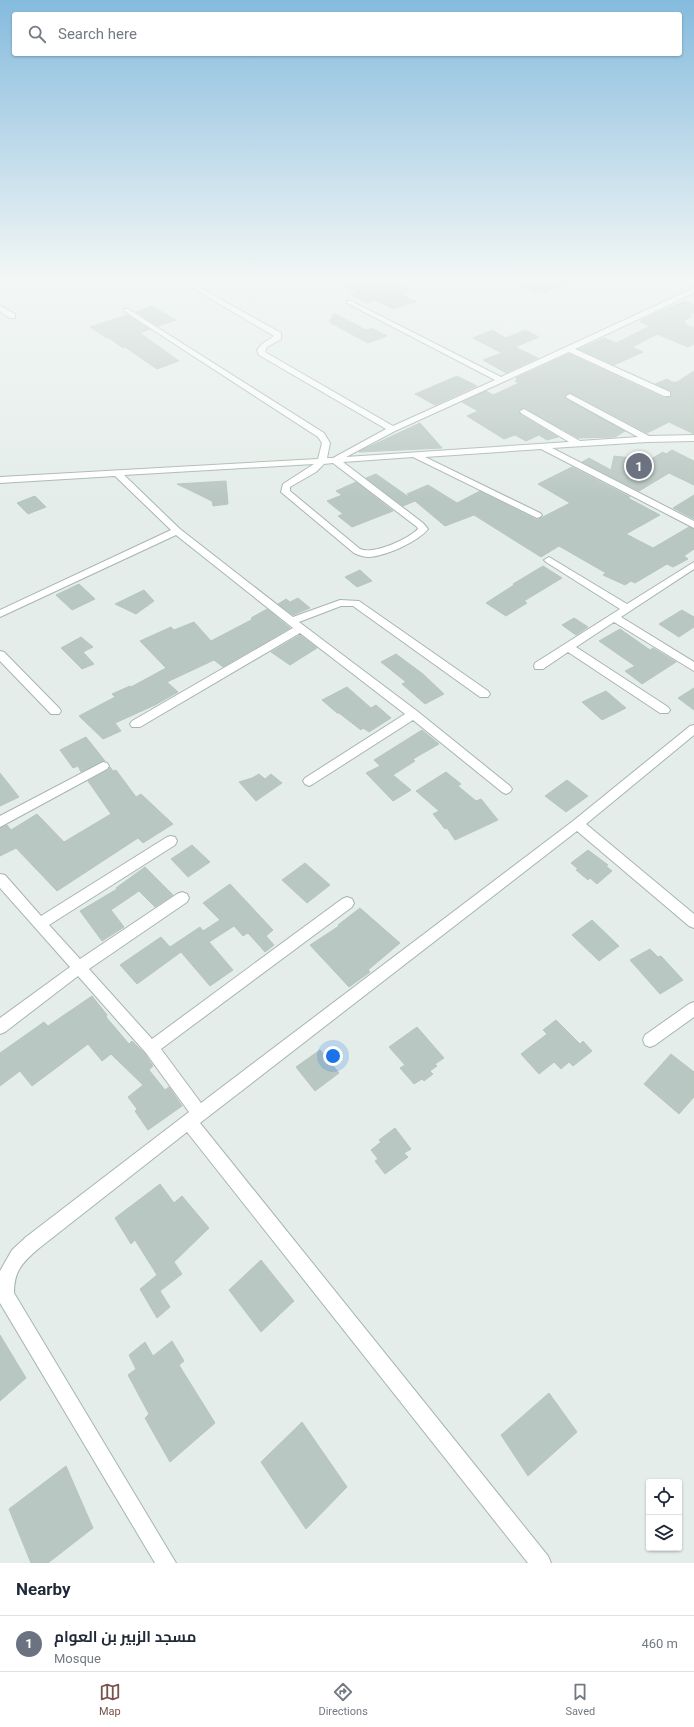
<!DOCTYPE html>
<html lang="en">
<head>
<meta charset="utf-8">
<style>
  :root { --surface:#fff; --page:#f6f6f7; --text:#1f2937; --muted:#747a83; --line:#e0e1e3; --accent:#7a524c }
  body { margin:0; font-family:Roboto,Cairo,sans-serif; background:var(--page); color:var(--text) }
  .controls { position:absolute; right:12px; bottom:12px; display:grid; overflow:hidden; border-radius:4px; box-shadow:0 1px 3px #0004 }
  .controls button { width:36px; height:36px; display:grid; place-items:center; padding:0; border:0; border-bottom:1px solid var(--line); background:var(--surface); color:var(--text); font:20px sans-serif }
  .you { position:absolute; left:333px; top:1056px; width:14px; height:14px; margin:-10px; border:3px solid #fff; border-radius:50%; background:#1a73e8; box-shadow:0 0 0 6px #1a73e833 }
  .badge { display:grid; place-items:center; width:26px; height:26px; border-radius:50%; background:var(--accent); color:#fff; font-size:13px; font-weight:700 }
  .pin { position:absolute; translate:-50% -50%; border:2px solid #fff; box-shadow:0 1px 4px #0006 }
  .list { margin:0; padding:0; list-style:none }
  h2 { display:flex; justify-content:space-between; align-items:center; height:52px; margin:0; padding:0 16px; font-size:17px }
  h2 small { font-size:13px; font-weight:400; color:var(--muted) }
  .list li { display:grid; grid-template-columns:26px 1fr auto; gap:12px; align-items:center; box-sizing:border-box; height:56px; padding:0 16px; border-top:1px solid var(--line) }
  .list b { display:block; font-size:15px; white-space:nowrap }
  .list p { margin:0; font-size:13px; white-space:nowrap; color:var(--muted) }
  .list em { font-size:13px; font-style:normal; color:var(--muted) }
  .icon { flex:none; width:22px; height:22px; fill:none; stroke:currentColor; stroke-width:2; stroke-linecap:round; stroke-linejoin:round }
  .map { position:relative; flex:none; width:694px; height:1563px; overflow:hidden }
  .search { position:absolute; background:var(--surface); box-shadow:0 1px 3px #0004; left:12px; right:12px; top:12px; height:44px; display:flex; align-items:center; gap:10px; box-sizing:border-box; padding:0 14px; border-radius:4px; color:var(--muted); font-size:15px }
  .sheet { height:108px; background:var(--surface) }
  nav { display:flex; justify-content:space-around; align-items:center; box-sizing:border-box; height:56px; border-top:1px solid var(--line); background:var(--surface); font-size:11px; color:var(--muted) }
  nav a { display:grid; justify-items:center; gap:2px }
  nav .on { color:var(--accent) }
  .map>svg:first-child { display:block }
</style>
</head>
<body>
<div class="map">
<svg width="694" height="1563" viewBox="0 0 694 1563">
  <rect width="100%" height="100%" fill="#e4ede9"/>
  <path fill="#b9c7c2" stroke="#b7c6bf" d="M333 280H386L409 290 400 294 416 302 393 309 375 300 367 303 351 295 357 293Z
    M508 280H575L544 293 539 290 536 292Z
    M685 301 694 305V313L688 316 692 317 683 321 686 323 684 324 694 328V344L688 347 657 334 632 347 643 352 614 365 579 349 605 338 616 343 650 326 640 322 642 321 641 320Z
    M152 306 176 320 158 326 136 312Z
    M334 313 366 330 372 328 387 336 368 343 329 322Z
    M127 315 150 329 140 333 179 361 157 369 125 347 123 348 109 338H107L90 327Z
    M492 330 506 338 525 330 539 337 515 347 538 358 506 373 483 360 502 353 473 338Z
    M569 354 664 398 671 397V391L655 384 667 379 672 382H677L694 371V434L669 422 647 433 571 393 565 396 566 399 625 431 615 437 578 438 523 408 519 411 520 414 558 437 547 440 539 435 526 441 515 435 504 439 467 416 478 411 462 402 486 391 493 395 519 383 515 381 518 379 516 378Z
    M457 376 477 386 435 405 415 394Z
    M420 423 442 448 359 452 360 451Z
    M672 450 694 461V485L669 473 639 491 582 462 589 458 611 470 614 456 631 458V455L651 459 663 452 666 454Z
    M572 467 630 497 628 498 660 515 626 534 653 548 689 527 694 529V549L684 556 688 559 673 567 667 564 635 583 631 581 625 585 603 575 606 573 559 546 541 557 474 515 445 526 415 501 403 506 366 478 376 474 413 500 407 494 428 485 457 503 480 491 537 520 570 503 538 484Z
    M226 481 228 504 213 506 212 501 177 484Z
    M356 482 393 511 352 527 338 516 343 514 327 501 342 495 336 491Z
    M694 495V519L673 508Z
    M35 496 46 507 28 514 17 503Z
    M543 566 562 578 524 601 527 603 506 616 486 603 514 585 513 584Z
    M360 570 372 581 357 587 345 577Z
    M79 584 95 599 72 610 56 595Z
    M144 590 154 601 136 614 115 604Z
    M298 598 310 608 293 615 278 604 286 599 290 602Z
    M267 609 290 628 223 667 214 660 167 682 178 692 155 705 115 723 121 731 103 739 79 716 115 697 112 694 130 686 131 687 166 668 140 641 171 627 174 630 194 622 211 641 253 619 251 618Z
    M682 610 694 617V627L679 637 659 624Z
    M574 618 588 627 576 635 562 625Z
    M620 629 650 650 653 648 676 662 642 684 625 671 635 666 599 641Z
    M300 635 317 648 290 665 271 652Z
    M81 637 93 647 83 652 94 664 82 669 61 648Z
    M396 654 423 674 444 694 425 704 402 684 406 682 381 662Z
    M347 687 371 708 376 705 391 718 369 732 363 728 361 730 339 713H337L322 700Z
    M694 688V710L678 698Z
    M606 691 626 708 602 720 582 702Z
    M422 730 439 744 413 759 415 761 393 775 411 790 393 801 366 773 380 766 374 760Z
    M86 737 105 761 81 772 78 766 73 768 60 750Z
    M110 767 113 771 116 770 136 797 141 794 173 824 143 843 138 838 57 891 16 848 0 856V828L7 825 11 830 37 814 64 842 111 814 88 781 108 770Z
    M446 772 461 784 458 786 476 801 481 799 498 820 455 840 447 828 445 829 433 814 439 811 416 791Z
    M0 773 19 797 0 806Z
    M259 774 265 779 271 774 282 783 256 801 239 782 252 778Z
    M567 780 588 796 566 812 545 796Z
    M192 845 210 862 188 877 171 859Z
    M588 850 608 865 606 866 612 871 597 884 590 878 588 880 576 870 578 869 571 863Z
    M305 863 330 885 307 903 282 880Z
    M145 867 173 895 155 907 139 891 111 910 124 927 102 941 80 911 117 889 116 888Z
    M230 884 273 930 266 936 274 945 265 952 248 933 243 936 234 926 209 942 233 970 210 986 181 952 137 984 120 965 161 937 170 947 200 927 203 931 220 920 203 903Z
    M360 908 400 943 368 970 370 972 349 987 310 945 339 926 338 925Z
    M592 920 619 946 599 961 572 935Z
    M650 949 658 957 661 956 683 980 660 994 630 960Z
    M92 996 107 1015 106 1017 129 1044 132 1041 145 1054 153 1066 149 1070 165 1090 169 1087 182 1106 148 1130 135 1111 137 1109 128 1097 143 1085 111 1054 102 1061 88 1044 32 1086 20 1071 0 1086V1053L44 1022 48 1026Z
    M556 1020 580 1044 583 1041 592 1051 573 1066 569 1062 561 1069 554 1062 539 1074 521 1054 547 1034 543 1030Z
    M417 1027 444 1058 435 1064 437 1066 430 1071 433 1074 424 1081 422 1079 414 1084 400 1068 405 1065 389 1047Z
    M320 1050 339 1073 315 1091 296 1067Z
    M671 1054 694 1072V1097L679 1114 644 1084Z
    M395 1128 411 1149 404 1153 408 1157 385 1174 375 1161 378 1159 371 1150 381 1142 379 1140Z
    M160 1184 174 1203 182 1196 209 1228 174 1262 182 1274 160 1291 170 1307 157 1318 140 1289 157 1275 135 1240 131 1244 115 1218Z
    M261 1260 294 1301 261 1332 229 1290Z
    M0 1335 26 1378 0 1401Z
    M172 1341 184 1361 179 1365 215 1423 170 1462 145 1418 149 1414 128 1375 136 1369 129 1355 145 1342 153 1356Z
    M549 1393 577 1432 528 1476 501 1435Z
    M302 1422 347 1487 306 1529 261 1462Z
    M66 1466 93 1528 48 1563H31L9 1509Z"/>
  <g fill="none" stroke-linecap="round" stroke-linejoin="round">
    <g stroke="#a7b5b0" stroke-width="2">
      <path id="minor" d="M179 280H186L281 333V339L267 347 265 352 393 426 495 380 347 303V301H351L501 377 694 288V293L575 349 670 392V396H664L569 352 395 431 346 457 569 442 521 413 520 411 524 409 580 441 638 437 567 398 566 396 570 394 649 436 694 435V441L647 442 552 448 694 521V528L541 449 425 457 540 513 542 515 540 517 537 518 413 457 343 462 423 523 428 529C418 542 385 556 369 557 364 557 358 555 354 553L281 492 283 484 314 464 124 475 180 529 293 617 340 600 359 601 488 691 490 694 488 697H480L353 606H341L299 622 417 711 510 786 512 789 510 792 506 794 502 792 413 720 313 784 309 786 305 784 303 781 305 778 405 714 300 633 140 727H132L130 724 132 721 293 628 176 535 0 617V610L171 530 115 476 0 483V477L318 459 322 443 318 437 124 311V309H128L324 433 330 443 327 458H333L386 429 259 355 257 350 262 344 274 336ZM333 463 417 527 418 529C408 539 374 555 360 549L290 491V487L316 472 324 464Z
        M0 306 15 314V318H9L0 311Z
        M549 557 627 604 694 562V569L621 617 694 662V671L614 622 576 647 668 707 670 710 668 713H660L568 652 543 669H535L534 666 535 663 620 609 546 562 544 560Z
        M0 651 4 652 59 708 61 711 59 714H51L0 661Z
        M694 725V735L586 824 694 914V928L689 926 577 831 200 1123 548 1556 551 1563H528L187 1132 38 1249C22 1263 14 1271 14 1293L176 1563H155L0 1303V1271L12 1250 26 1237 189 1112 146 1053 78 976 5 1032 0 1034V1018L70 967 0 888V874L5 875 41 916 167 837 171 836 175 837 177 841 175 845 49 925 80 959 177 894 182 892 187 894 189 898 187 902 89 969 152 1039 342 899 347 897 352 899 354 903 352 907 161 1049 201 1103 573 821 690 726Z
        M103 762 107 763 109 766 107 769 0 827V816Z
        M694 1002V1017L655 1045 650 1047 645 1045 643 1040 645 1035 689 1004Z"/>
    </g>
    <use href="#minor" fill="#fff" fill-rule="evenodd"/>
  </g>
  <linearGradient id="sky" x2="0" y2="1"><stop stop-color="#85bbde"/><stop offset="0.56" stop-color="#f3f7f5"/><stop offset="1" stop-color="#f3f7f5" stop-opacity="0"/></linearGradient>
  <rect width="694" height="499" fill="url(#sky)"/>
</svg>
<div class="controls">
<button><svg class="icon" aria-label="locate" viewBox="0 0 24 24"><circle cx="12" cy="12" r="6"/><path d="M12 2v4M12 18v4M2 12h4M18 12h4"/></svg></button>
<button><svg class="icon" aria-label="layers" viewBox="0 0 24 24"><path d="M12 4l9 5-9 5-9-5zM3 14l9 5 9-5"/></svg></button>
</div>
<div class="you"></div>
<div class="pin badge" style="left:639px;top:466px;background:#6b7280">1</div>
<div class="search"><svg class="icon" aria-label="search" viewBox="0 0 24 24"><circle cx="10" cy="10" r="6"/><path d="M15 15l6 6"/></svg>Search here</div>
</div>
<section class="sheet">
<h2>Nearby<small></small></h2>
<ul class="list">
<li><span class="badge" style="background:#6b7280">1</span><div><b>مسجد الزبير بن العوام</b><p>Mosque</p></div><em>460 m</em></li>
</ul>
</section>
<nav>
<a class="on"><svg class="icon" aria-label="map" viewBox="0 0 24 24"><path d="M3 6l6-2 6 2 6-2v14l-6 2-6-2-6 2zM9 4v14M15 6v14"/></svg>Map</a>
<a><svg class="icon" aria-label="directions" viewBox="0 0 24 24"><path d="M12 3l9 9-9 9-9-9zM9 14v-3h6M13 9l2 2-2 2"/></svg>Directions</a>
<a><svg class="icon" aria-label="saved" viewBox="0 0 24 24"><path d="M7 4h10v16l-5-4-5 4z"/></svg>Saved</a>
</nav>
</body>
</html>
